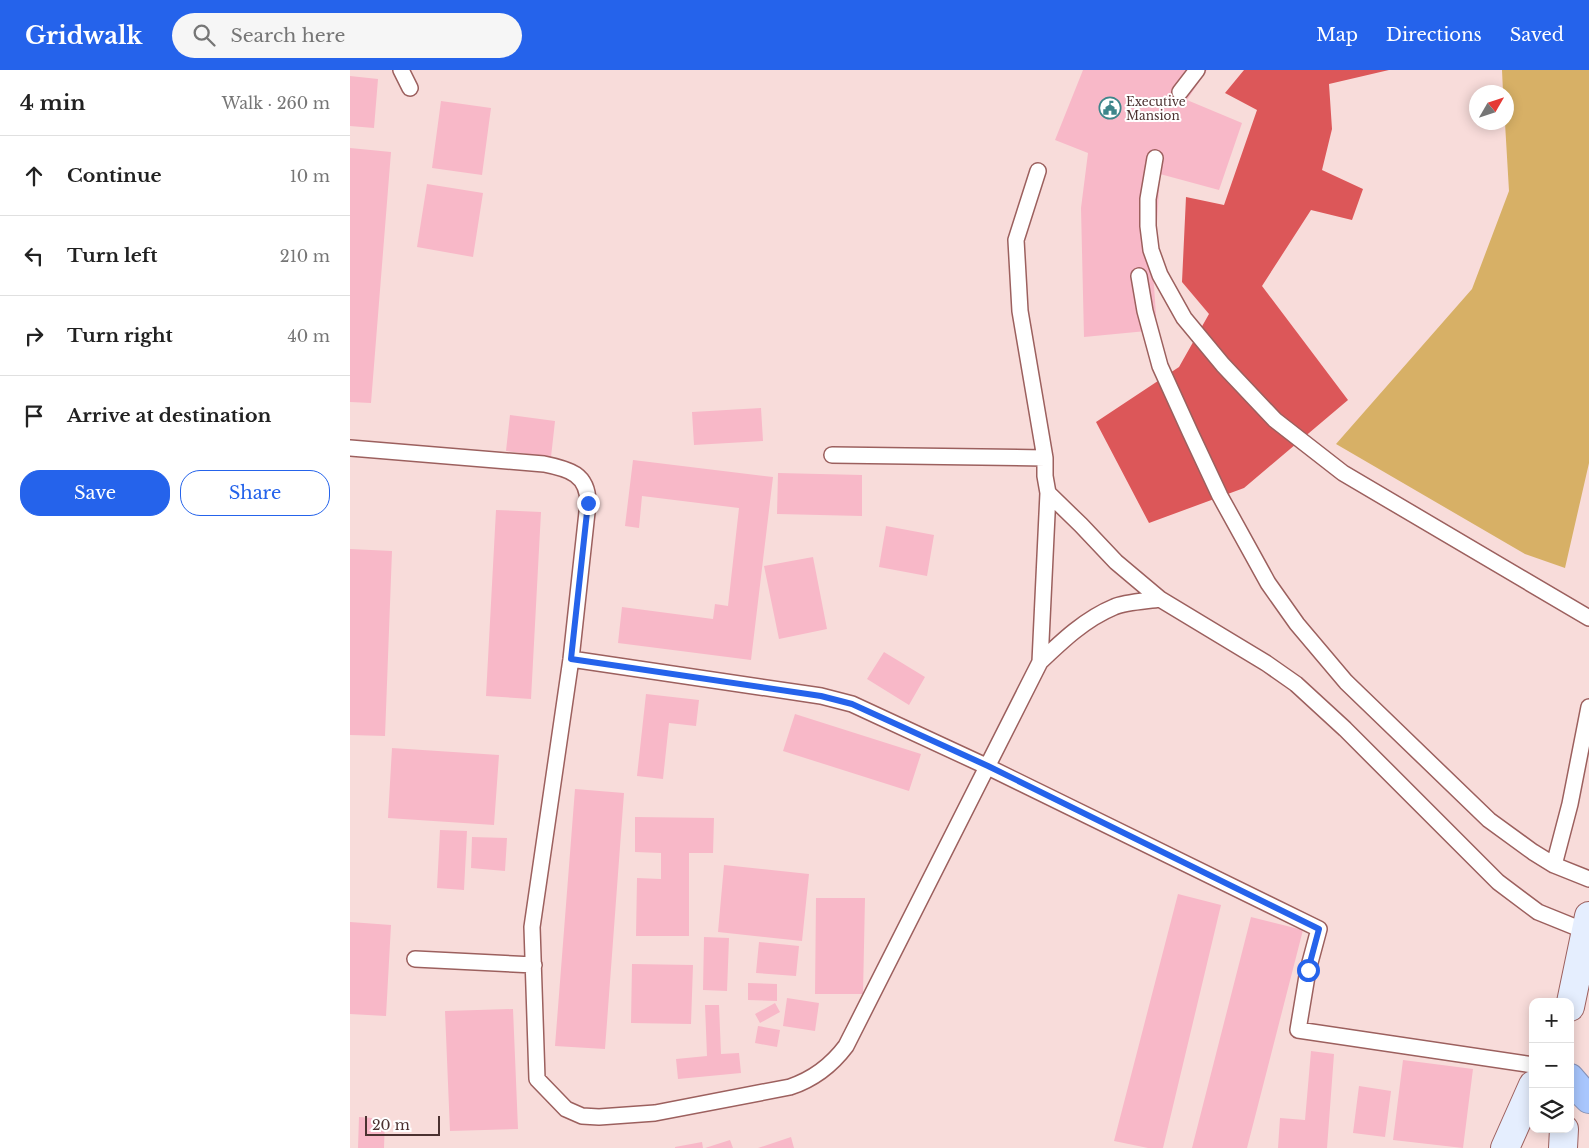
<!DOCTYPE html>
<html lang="en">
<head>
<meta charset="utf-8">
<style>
  :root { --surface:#fff; --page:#f6f6f6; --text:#222; --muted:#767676; --line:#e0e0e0; --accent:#2563eb }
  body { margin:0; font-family:"Libre Baskerville",serif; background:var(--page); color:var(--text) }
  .controls { position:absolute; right:15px; bottom:15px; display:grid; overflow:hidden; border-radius:10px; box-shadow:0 2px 12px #0003 }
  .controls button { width:45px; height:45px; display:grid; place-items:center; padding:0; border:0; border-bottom:1px solid var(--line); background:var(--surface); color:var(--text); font:25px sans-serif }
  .compass { position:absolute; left:1119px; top:15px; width:45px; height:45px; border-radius:50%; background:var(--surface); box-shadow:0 2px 12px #0003; rotate:51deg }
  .scale { position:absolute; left:15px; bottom:12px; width:75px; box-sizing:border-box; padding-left:5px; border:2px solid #4b3130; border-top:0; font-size:14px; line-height:18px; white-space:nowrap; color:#4b3130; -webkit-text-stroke:4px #fff; paint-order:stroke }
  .stop { position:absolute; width:15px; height:15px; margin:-11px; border:4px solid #2563eb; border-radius:50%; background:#fff }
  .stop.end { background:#2563eb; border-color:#fff; box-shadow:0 1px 5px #0008 }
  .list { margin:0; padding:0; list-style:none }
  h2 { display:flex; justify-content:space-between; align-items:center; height:65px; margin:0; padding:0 20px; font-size:21px }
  h2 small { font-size:16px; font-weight:400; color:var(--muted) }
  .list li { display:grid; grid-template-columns:32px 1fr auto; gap:15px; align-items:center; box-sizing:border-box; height:80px; padding:0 20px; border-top:1px solid var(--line) }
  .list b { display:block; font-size:19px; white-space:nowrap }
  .list em { font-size:16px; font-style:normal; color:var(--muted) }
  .actions { display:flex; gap:10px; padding:15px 20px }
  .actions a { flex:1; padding:11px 0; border:1px solid var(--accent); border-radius:20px; text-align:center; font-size:18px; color:var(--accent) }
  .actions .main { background:var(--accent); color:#fff }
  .icon { flex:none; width:28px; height:28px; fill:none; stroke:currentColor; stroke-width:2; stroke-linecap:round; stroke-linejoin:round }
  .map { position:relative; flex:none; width:1239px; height:1078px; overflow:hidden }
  header { display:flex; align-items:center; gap:30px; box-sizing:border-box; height:70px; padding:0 25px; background:var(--accent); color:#fff }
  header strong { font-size:24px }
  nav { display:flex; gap:28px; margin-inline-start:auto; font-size:18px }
  .search { width:350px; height:45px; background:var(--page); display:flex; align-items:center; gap:12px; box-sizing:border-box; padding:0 18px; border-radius:28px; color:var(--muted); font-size:19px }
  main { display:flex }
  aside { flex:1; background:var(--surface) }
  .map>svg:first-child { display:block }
</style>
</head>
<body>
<header>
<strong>Gridwalk</strong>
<div class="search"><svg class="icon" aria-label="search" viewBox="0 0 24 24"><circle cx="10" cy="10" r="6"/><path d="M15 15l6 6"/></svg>Search here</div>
<nav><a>Map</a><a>Directions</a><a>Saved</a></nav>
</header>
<main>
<aside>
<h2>4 min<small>Walk · 260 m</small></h2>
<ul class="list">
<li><svg class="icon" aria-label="ahead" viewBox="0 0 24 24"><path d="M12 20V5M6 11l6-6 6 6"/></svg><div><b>Continue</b></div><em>10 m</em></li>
<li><svg class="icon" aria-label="left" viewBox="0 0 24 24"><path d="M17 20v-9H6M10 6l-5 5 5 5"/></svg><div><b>Turn left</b></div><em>210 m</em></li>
<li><svg class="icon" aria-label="right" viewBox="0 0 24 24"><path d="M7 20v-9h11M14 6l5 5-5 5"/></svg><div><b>Turn right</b></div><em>40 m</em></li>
<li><svg class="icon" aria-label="arrive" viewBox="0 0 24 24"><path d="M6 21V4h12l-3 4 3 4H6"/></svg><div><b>Arrive at destination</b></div></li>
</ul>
<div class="actions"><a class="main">Save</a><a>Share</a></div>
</aside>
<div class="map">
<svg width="1239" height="1078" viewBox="0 0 1239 1078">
  <rect width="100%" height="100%" fill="#f8dcda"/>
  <path fill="#d7b066" d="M1152 0H1239V393L1215 498 1175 484 986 374 1122 219 1159 121 1155 53 1156 52V22H1153Z"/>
  <path fill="#dc5759" d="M894 0H1039L979 14 982 59 972 100 1013 119 1002 150 961 140 912 216 998 330 894 418 799 453 746 352 829 297 859 244 832 212 836 127 874 135 907 40 875 23Z"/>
  <path fill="#f8b8c8" d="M733 0H857L837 30 892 53 869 120 810 104 807 152 802 186 807 260 734 267 731 138 738 83 705 70Z
    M0 6 28 9 24 58 0 56Z
    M91 31 141 38 132 105 82 98Z
    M0 78 41 82 21 333 0 332Z
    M77 114 133 123 123 187 67 177Z
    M411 338 413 371 344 375 342 342Z
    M160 345 205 351 201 387 156 381Z
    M283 390 423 407 401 590 268 573 272 537 363 549 365 534 378 536 389 438 292 426 289 458 275 456Z
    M428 403 512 405V446L427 444Z
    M146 440 191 442 181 629 136 626Z
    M536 456 584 465 577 506 529 497Z
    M0 479 42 481 35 666 0 665Z
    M463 487 477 559 429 569 414 496Z
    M534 582 575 607 559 635 517 609Z
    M296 624 349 630 346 656 319 653 313 709 287 706Z
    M445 644 571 684 559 721 433 681Z
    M42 678 149 685 144 755 38 748Z
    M225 719 274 723 255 979 205 976Z
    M285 747 364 748 363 783H339V866H286L287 808 311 809V783L285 782Z
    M90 760 117 761 114 820 87 818Z
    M122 767 157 768 155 801 121 798Z
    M374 795 459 804 452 871 368 862Z
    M828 824 871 835 813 1078H798L764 1071Z
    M466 828H515L513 924H465Z
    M901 847 953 860 897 1078H842Z
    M0 852 41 855 36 946 0 944Z
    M354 867 379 868 377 921 353 920Z
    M409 872 449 876 446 906 406 903Z
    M282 894 343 895 341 954 281 953Z
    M398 913 427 914V931L398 930Z
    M437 928 469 933 465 961 433 956Z
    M425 933 430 942 410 953 405 944Z
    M355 935H369L371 984 389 983 391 1003 328 1009 326 989 357 986Z
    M163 939 168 1059 100 1061 95 941Z
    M408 956 430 960 427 977 405 973Z
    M961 981 984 984 977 1078H928L930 1048 955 1050Z
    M1053 990 1123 999 1113 1078 1043 1070Z
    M1009 1016 1041 1021 1035 1067 1003 1063Z
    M9 1047 35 1049 34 1078H8Z
    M441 1067 444 1078H408Z
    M380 1070 383 1078H355Z
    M352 1072 353 1078H325V1077Z"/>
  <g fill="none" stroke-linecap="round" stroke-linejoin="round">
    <g stroke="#9c605e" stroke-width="18">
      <path id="lane" d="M51 0 60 18
        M830 22 847 0
        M805 88 798 129V156L801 180 810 205 834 248 873 295 925 350 993 403 1239 548
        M688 101 666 170 670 241 695 388V406L698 423 731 455 766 492 810 529 916 593 946 614 995 659 1148 812 1188 842 1235 861
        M789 206 795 241 810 296 840 362 870 426 918 513 947 554 996 612 1139 750 1183 782 1204 795 1239 809
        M0 378 194 394C219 399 238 404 238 433L221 589 182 857 187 1009 216 1039 232 1046 249 1047 305 1043 440 1017C464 1009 481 996 496 976L690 592C712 571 735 549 764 537 775 532 797 531 810 529
        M482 385 695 388
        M221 589 471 626 502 634 638 697 969 859 958 900 948 960 1183 995
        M690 592 698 423
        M1204 795 1220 734 1239 637
        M65 889 184 895"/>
    </g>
    <g stroke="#9c605e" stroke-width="30">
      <path id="secondary" d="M1220 937 1239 846
        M1155 1078 1183 1015
        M1213 1078 1214 1059"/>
    </g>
    <g stroke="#8792b5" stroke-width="30">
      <path id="highway" d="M1220 1008 1232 1022 1239 1029"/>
    </g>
    <use href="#lane" stroke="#fff" stroke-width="15"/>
    <use href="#secondary" stroke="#e5eefe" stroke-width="28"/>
    <use href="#highway" stroke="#a8c6fd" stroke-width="28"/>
  </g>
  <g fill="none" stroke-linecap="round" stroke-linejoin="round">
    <path stroke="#2563eb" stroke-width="6" d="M238 433 221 589 471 626 502 634 638 696 969 859 958 900"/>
  </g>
  <defs>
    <g id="civic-ring" transform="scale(1.125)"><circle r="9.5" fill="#fff" stroke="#3e868b" stroke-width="1.5"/><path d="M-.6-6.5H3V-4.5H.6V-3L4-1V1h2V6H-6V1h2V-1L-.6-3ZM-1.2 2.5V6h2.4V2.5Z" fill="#3e868b"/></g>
  </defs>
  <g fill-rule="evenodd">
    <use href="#civic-ring" x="760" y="38"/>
  </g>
  <g text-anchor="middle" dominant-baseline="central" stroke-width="4" stroke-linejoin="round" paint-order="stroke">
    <g font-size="12" fill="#4b3130" stroke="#fff" text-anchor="start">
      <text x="776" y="31">Executive<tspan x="776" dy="14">Mansion</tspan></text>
    </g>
  </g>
</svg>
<div class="controls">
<button>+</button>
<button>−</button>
<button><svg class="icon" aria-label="layers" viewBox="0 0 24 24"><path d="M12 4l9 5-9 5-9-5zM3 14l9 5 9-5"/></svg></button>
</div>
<svg class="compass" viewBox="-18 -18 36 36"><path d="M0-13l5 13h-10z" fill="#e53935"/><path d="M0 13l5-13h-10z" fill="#767676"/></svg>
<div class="scale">20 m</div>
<div class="stop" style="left:958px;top:900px"></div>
<div class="stop end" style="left:238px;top:433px"></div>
</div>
</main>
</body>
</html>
